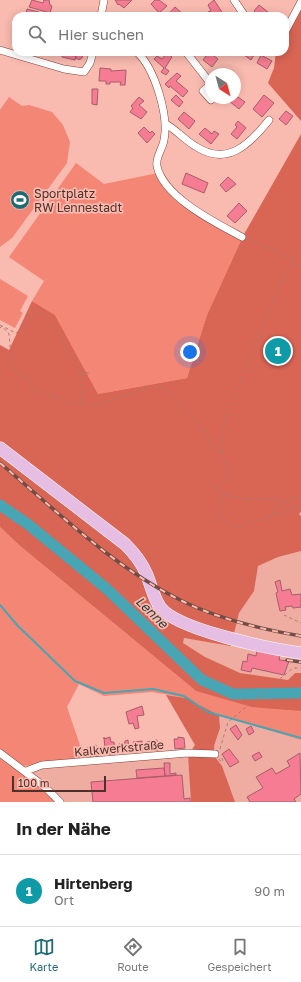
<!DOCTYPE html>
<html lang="de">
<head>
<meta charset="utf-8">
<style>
  :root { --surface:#fff; --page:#f6f6f6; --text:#222; --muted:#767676; --line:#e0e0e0; --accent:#206a75 }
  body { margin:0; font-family:"Golos Text",sans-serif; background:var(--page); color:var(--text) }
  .compass { position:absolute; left:205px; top:68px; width:36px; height:36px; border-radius:50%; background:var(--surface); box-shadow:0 2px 10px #0003; rotate:144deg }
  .scale { position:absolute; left:12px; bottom:10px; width:94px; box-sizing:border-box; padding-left:4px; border:2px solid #4f302b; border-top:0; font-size:11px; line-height:14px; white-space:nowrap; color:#4f302b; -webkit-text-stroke:3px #f9baaf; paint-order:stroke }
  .you { position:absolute; left:190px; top:352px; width:14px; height:14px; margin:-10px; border:3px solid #fff; border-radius:50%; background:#1a73e8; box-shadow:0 0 0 6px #1a73e833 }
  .badge { display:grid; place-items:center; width:26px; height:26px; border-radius:50%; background:var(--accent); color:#fff; font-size:13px; font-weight:700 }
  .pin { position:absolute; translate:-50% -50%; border:2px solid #fff; box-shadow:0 1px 4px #0006 }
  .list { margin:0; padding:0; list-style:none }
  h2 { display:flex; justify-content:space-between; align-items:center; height:52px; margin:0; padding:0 16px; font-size:17px }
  h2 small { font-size:13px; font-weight:400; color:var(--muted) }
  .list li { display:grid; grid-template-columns:26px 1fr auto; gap:12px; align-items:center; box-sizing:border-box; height:72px; padding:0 16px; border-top:1px solid var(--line) }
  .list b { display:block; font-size:15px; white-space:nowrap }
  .list p { margin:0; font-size:13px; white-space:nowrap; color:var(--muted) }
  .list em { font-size:13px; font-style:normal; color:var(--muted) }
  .icon { flex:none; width:22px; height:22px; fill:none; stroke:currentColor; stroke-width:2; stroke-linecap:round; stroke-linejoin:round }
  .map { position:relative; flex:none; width:301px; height:802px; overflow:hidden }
  .search { position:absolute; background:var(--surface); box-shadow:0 2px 10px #0003; left:12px; right:12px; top:12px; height:44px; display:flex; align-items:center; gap:10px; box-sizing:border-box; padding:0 14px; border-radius:12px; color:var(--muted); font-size:15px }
  .sheet { height:124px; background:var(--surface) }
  nav { display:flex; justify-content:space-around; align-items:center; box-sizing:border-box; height:56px; border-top:1px solid var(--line); background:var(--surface); font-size:11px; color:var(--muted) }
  nav a { display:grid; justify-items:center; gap:2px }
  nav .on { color:var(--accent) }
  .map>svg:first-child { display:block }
</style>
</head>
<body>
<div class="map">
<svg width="301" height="802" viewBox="0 0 301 802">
  <rect width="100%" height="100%" fill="#f9baaf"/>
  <path fill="#efaca0" d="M301 551V673H295L288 680 240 673 205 657 183 643V638L231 645 239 613 254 591 258 566 278 557Z
    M219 715 301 740V802H235L222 766 215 757 214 746 220 728Z
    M188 755 191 802H63L34 773V770L38 768Z"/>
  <path fill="#f38675" d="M9 97 22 106 29 105 52 112 63 125 70 142 67 163 12 238 0 247V110Z
    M76 163 104 184 163 172C181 202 213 219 243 236L207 315 187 378 98 394 55 315 32 301 44 281 9 257Z
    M0 279 28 296 20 311 23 313 15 328 0 320Z
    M0 527 19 545 196 691 301 711V740L219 715 186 698 152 692 104 696 79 684 67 707 85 760 23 766 0 749Z
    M0 757 35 782 57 802H0Z"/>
  <path fill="#d96555" d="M301 6V121L268 83 274 68 276 52H285V37Z
    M301 134V512L299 514 301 516V551L278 557 258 566 254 591 239 613 231 646 184 638 183 643 205 657 240 673 288 680 295 673H301V711L252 707 196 691 19 545 0 527V345L9 350 32 301 55 315 98 394 187 378 207 315 243 236Z
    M166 695 186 698 219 715 220 728 214 746 215 757 222 766 235 802H191L188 755 195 745Z"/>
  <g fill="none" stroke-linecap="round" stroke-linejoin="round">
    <path stroke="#48a5b4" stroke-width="2" d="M0 605 17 625 75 681 104 693 153 689 184 696 208 712 301 738"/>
    <path stroke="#48a5b4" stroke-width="11" d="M0 505 29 525 107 589 202 680 233 694 301 693"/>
  </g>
  <path fill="#f57c92" stroke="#a65e6a" d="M32 0 43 3 44 0H49L50 5 52 6 50 13 29 7Z
    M115 0H132L124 8 119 4 118 5Z
    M155 0H159L167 6 159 13 151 4Z
    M214 0 224 15 222 16H210L208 12 211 11 208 5Z
    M259 5 268 12 265 16H259L254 11Z
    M175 7 184 15 183 16H167Z
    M27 9 39 12 38 15 26 13Z
    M63 52H77L75 60 62 57Z
    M209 52 218 59 212 67 203 60Z
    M240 52H256L251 60Z
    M75.5 56a3.5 3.5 0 1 1 7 0a3.5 3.5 0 1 1-7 0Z
    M167 53 172 57 165 68 169 71 166 75 161 72 164 68 154 59 157 56 162 59Z
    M261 55 272 61 267 69 257 63Z
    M100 68 111 69V71L126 70 125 85H120L121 82H110V84H106V81H99Z
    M177 73 181 76 176 81 188 91 183 97 170 86 169 88 165 84Z
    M92 89H98L97 105 92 104Z
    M176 95 183 102 179 107 171 100Z
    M235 95 245 102 239 109 229 101 231 98H235Z
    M264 95 274 103 262 117 253 109Z
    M139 97 144 101 139 105 147 112 141 119 130 112 133 108 131 106Z
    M286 111 293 116 286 125 279 119Z
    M184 112 195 121 189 129 178 119Z
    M238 121 246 128 237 139 231 134 237 127 235 125Z
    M144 127 150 133 152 131 155 134 147 143 138 133Z
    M205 128 212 134 214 131 219 134 211 144 199 134Z
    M186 173 208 183 204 193 182 184Z
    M228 177 236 184 226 192 220 185Z
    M239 203 247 211 235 223 227 216Z
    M280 580 282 591 290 589 292 595 301 594V607L293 608 292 606 285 607 286 610 280 611 276 593 278 592 275 582Z
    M257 651 280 655 279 660 289 661 284 675 252 668 251 672 241 670 243 661 247 662 248 654 256 656Z
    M142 706 144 715 137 716 139 728 135 729 133 723 129 724 126 712Z
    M236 725 242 735 238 740 230 729Z
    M251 726 254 732 249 735 246 729Z
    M104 737V739L110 737 111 742H114L115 754H107V750H105Z
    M178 737 184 738 185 748 175 749 174 739H178Z
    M128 740 129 751 123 752 119 744 125 743V741Z
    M157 740 158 750 150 751 147 742Z
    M142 741 143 751 136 752 133 742Z
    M96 745V751H99L100 756 89 757 87 748Z
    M229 749 239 762 230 767 222 754Z
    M259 752 262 757 255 761 252 756Z
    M300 753 301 794 294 799 296 802H250L247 797 263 788 256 777 272 768 276 774 290 766 287 761Z
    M164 763H170V774L176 773V775L165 776Z
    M164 768 165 776 137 778 136 770Z
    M182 775 184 799 190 798V802H93L91 782Z"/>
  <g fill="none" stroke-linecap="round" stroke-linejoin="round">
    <g stroke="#834036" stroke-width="8">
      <path id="minor" d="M234 0 245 16
        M101 16 104 0
        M285 32 301 2
        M0 50 64 69 84 72 90 63 93 52
        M137 52C155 69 169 116 164 140 163 148 155 158 157 166 163 197 216 223 242 237
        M186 52 211 84
        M211 84 203 91 211 100 213 98
        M166 124C176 130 185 140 195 146 227 167 249 145 269 120
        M0 753 45 787 60 802
        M26 771 42 765 188 753 215 754"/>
    </g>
    <g stroke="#fff" stroke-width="13">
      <path id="primary" d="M0 448 125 544C134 553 141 561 146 573 151 584 153 597 160 607 177 630 271 649 301 653"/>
    </g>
    <path stroke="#ab7b73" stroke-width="1" stroke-dasharray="3 3" stroke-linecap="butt" d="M285 39H293L301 33
      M248 239 276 251 293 261 301 269
      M0 325 16 333 21 330 29 315 40 313 59 332 63 347 70 353 79 371 82 382 80 402
      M0 328 2 326 9 334 11 356 15 370 29 382 33 389 74 404 80 403 94 406 140 390 160 387 168 391 199 425 217 452H221L229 473 225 480 216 487 223 495 217 517 236 528 273 515C280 499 284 500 301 497
      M80 372 89 373
      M221 452C220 421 233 406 243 379 259 337 276 284 301 247
      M224 495 246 499 282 500
      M273 515 301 505
      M284 615 301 623
      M220 749 228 722 293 668H301
      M219 759 221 762 223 761 221 756"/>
    <use href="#minor" stroke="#fff" stroke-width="7"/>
    <use href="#primary" stroke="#e6bee3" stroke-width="12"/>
    <g stroke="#724d46" stroke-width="3.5">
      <path id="rail" d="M0 463C58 512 113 567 182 601 219 619 260 629 301 636
        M287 660 301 662"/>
    </g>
    <use href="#rail" stroke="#f9baaf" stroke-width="2" stroke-dasharray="6" stroke-linecap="butt"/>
  </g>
  <defs>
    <g id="stadium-disc" transform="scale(1)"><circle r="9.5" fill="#206a75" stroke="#f9baaf"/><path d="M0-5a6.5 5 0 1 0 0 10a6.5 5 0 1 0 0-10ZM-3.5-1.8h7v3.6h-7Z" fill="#fff"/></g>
  </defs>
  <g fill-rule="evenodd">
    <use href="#stadium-disc" x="20" y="200"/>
  </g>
  <g text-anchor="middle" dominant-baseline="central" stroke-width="3.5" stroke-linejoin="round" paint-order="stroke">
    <g font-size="12" fill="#4f302b" stroke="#f9baaf" text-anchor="start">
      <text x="34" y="193">Sportplatz<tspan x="34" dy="14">RW Lennestadt</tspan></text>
    </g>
    <g font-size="12" fill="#4f302b" stroke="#f9baaf">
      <text transform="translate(119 748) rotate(-5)">Kalkwerkstraße</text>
    </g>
    <g font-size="13" font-style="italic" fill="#1e3b40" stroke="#f9baaf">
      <text transform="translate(152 612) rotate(44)">Lenne</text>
    </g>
  </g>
</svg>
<svg class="compass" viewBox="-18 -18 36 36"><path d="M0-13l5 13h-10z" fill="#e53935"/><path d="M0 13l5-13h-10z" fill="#767676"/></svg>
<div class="scale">100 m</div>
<div class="you"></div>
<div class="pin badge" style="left:278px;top:351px;background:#0f9aa8">1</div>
<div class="search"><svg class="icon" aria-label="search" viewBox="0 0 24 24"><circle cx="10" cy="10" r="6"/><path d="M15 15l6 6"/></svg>Hier suchen</div>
</div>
<section class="sheet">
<h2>In der Nähe<small></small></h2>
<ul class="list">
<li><span class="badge" style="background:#0f9aa8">1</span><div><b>Hirtenberg</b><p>Ort</p></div><em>90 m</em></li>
</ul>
</section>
<nav>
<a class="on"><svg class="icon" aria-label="map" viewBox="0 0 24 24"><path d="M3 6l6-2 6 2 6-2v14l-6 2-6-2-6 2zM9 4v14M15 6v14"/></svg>Karte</a>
<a><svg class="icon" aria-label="directions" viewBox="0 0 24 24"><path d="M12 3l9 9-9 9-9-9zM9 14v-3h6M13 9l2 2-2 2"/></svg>Route</a>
<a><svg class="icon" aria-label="saved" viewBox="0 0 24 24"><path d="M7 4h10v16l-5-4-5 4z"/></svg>Gespeichert</a>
</nav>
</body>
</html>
